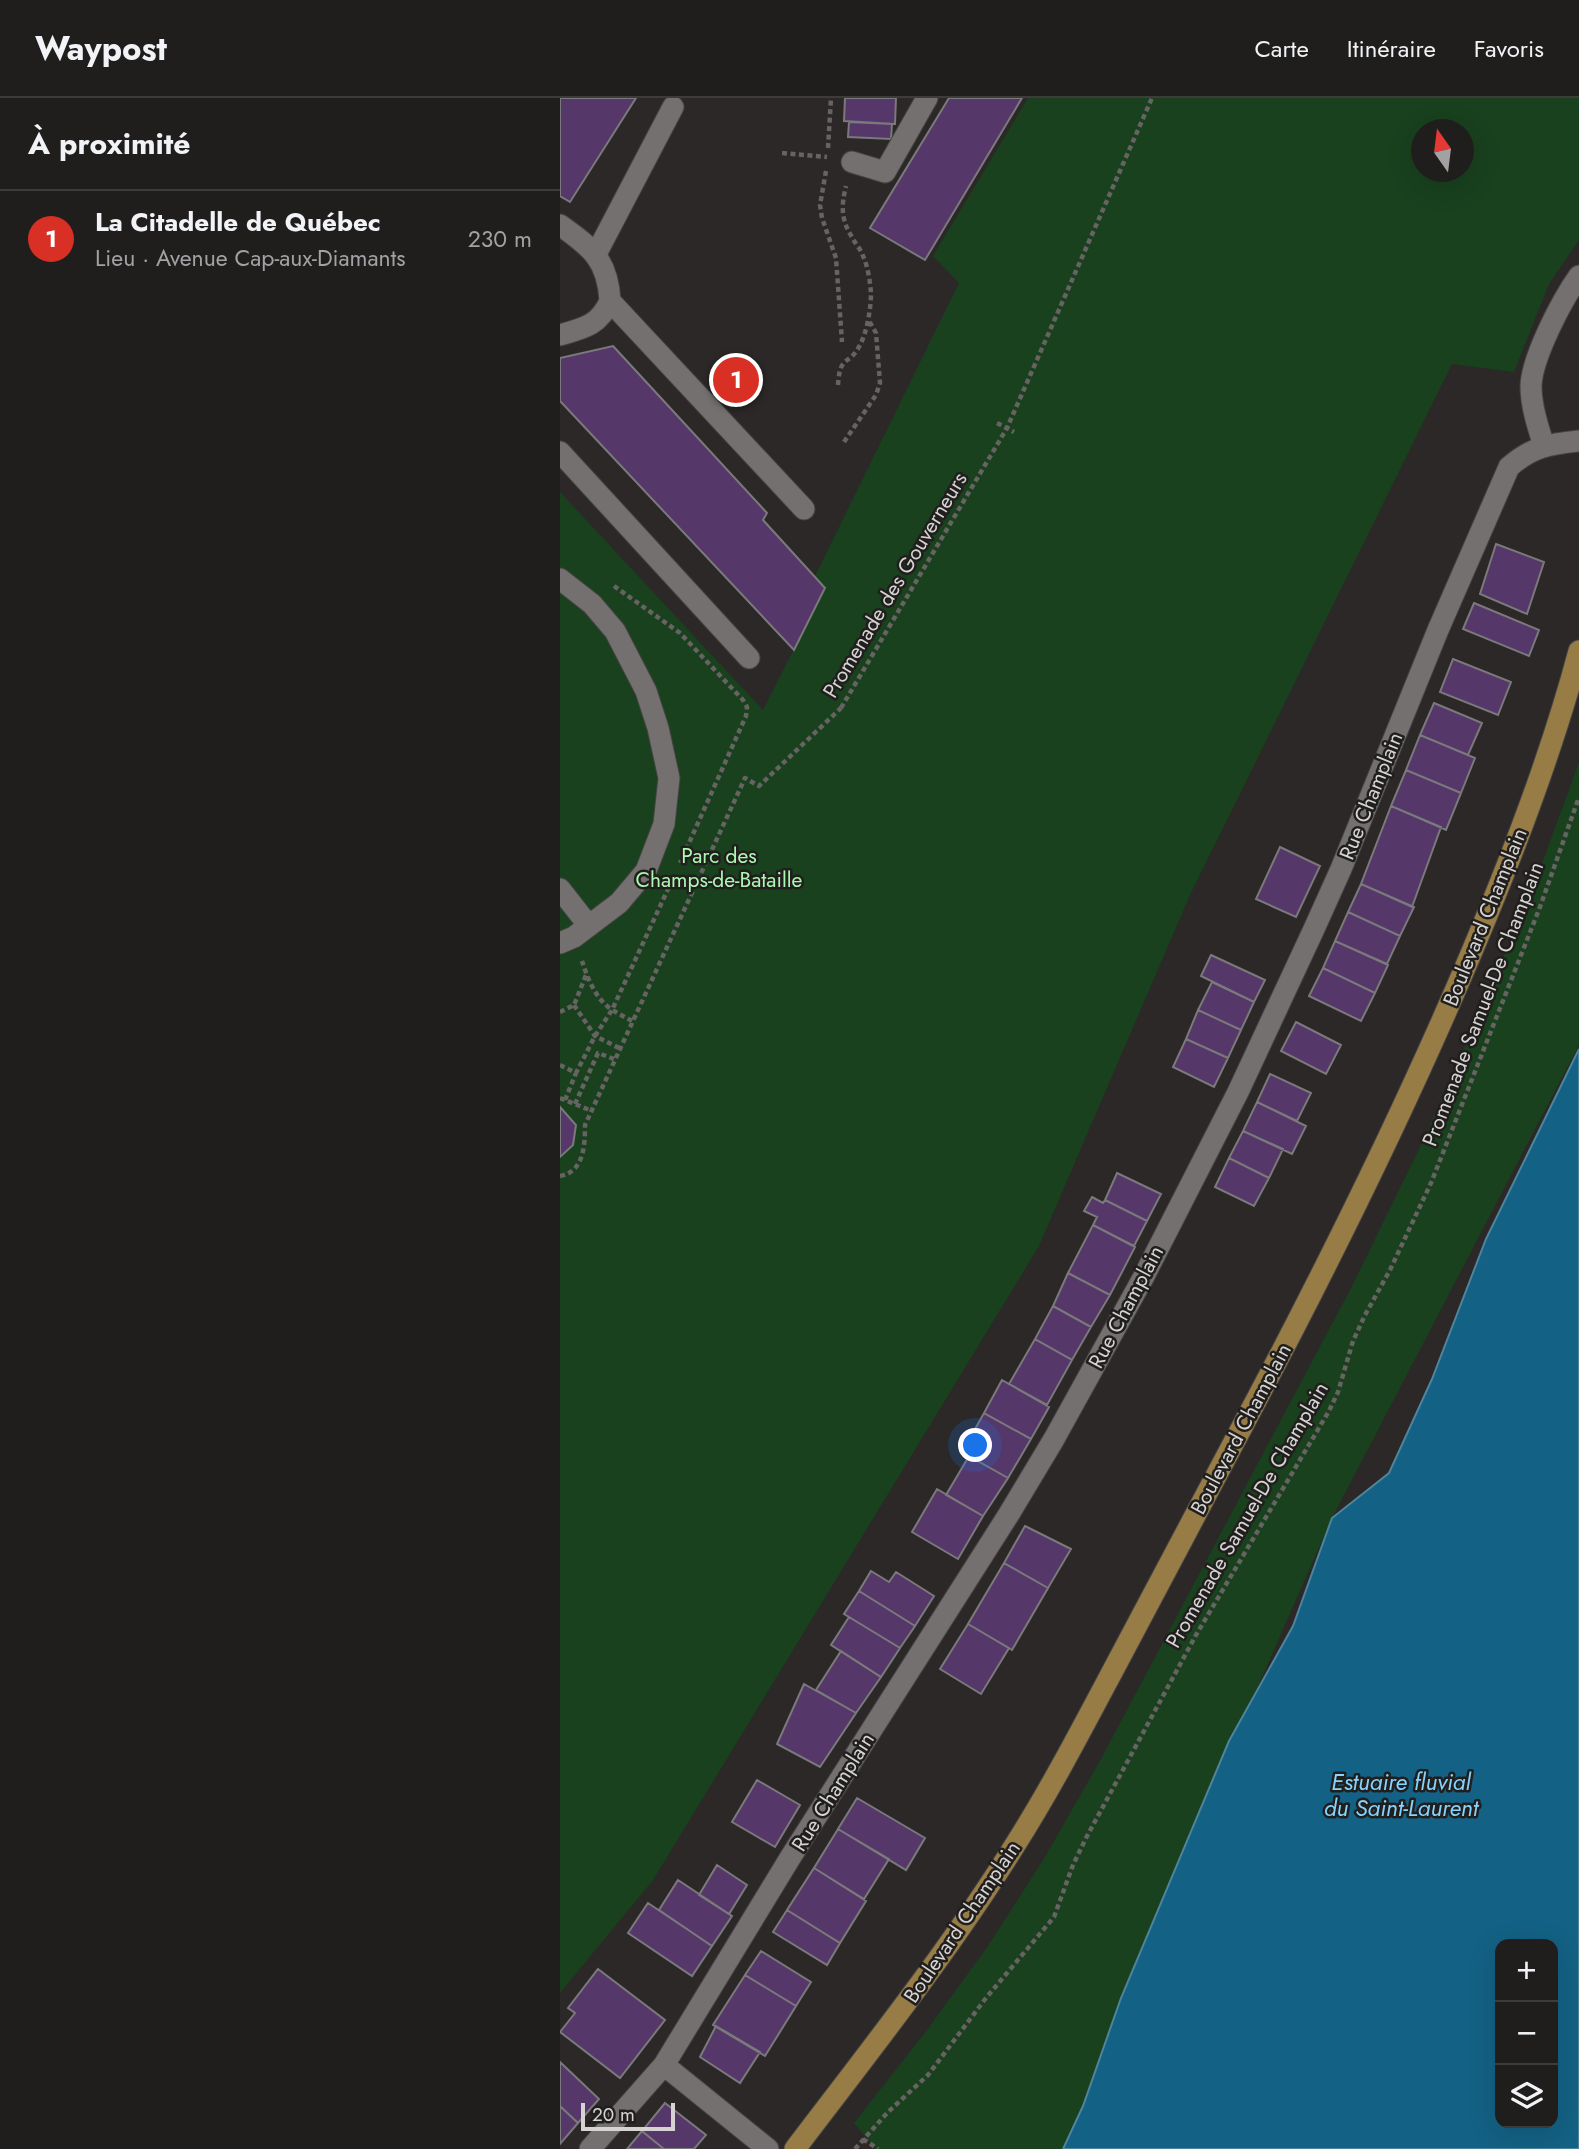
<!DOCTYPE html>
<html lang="fr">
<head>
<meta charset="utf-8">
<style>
  :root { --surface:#201e1d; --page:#2d2b2a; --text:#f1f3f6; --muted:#a2a2a4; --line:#3d3c3b; --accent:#d93025 }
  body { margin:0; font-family:Jost,sans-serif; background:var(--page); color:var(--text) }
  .controls { position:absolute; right:21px; bottom:21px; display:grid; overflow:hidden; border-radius:14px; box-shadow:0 7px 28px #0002 }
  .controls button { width:63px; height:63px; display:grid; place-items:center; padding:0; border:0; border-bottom:2px solid var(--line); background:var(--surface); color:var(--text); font:35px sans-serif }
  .compass { position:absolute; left:851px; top:21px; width:63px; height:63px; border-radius:50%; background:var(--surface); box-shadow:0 7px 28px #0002; rotate:346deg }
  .scale { position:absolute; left:21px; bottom:18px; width:94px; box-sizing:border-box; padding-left:7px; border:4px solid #d6d4d3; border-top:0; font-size:19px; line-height:24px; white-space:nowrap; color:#d6d4d3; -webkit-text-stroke:5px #211f1d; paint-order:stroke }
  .you { position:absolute; left:416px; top:1348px; width:24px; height:24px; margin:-18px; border:5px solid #fff; border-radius:50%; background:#1a73e8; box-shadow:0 0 0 10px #1a73e833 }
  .badge { display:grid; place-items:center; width:46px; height:46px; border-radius:50%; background:var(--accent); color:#fff; font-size:23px; font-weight:700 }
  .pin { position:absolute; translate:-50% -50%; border:4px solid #fff; box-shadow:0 2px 7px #0006 }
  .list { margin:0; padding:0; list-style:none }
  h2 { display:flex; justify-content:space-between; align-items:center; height:91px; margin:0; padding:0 28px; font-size:30px }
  h2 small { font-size:23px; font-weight:400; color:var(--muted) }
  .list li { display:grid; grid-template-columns:46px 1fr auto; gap:21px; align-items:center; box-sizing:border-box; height:98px; padding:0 28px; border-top:2px solid var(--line) }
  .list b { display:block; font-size:26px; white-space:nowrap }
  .list p { margin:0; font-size:23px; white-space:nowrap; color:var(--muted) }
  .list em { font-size:23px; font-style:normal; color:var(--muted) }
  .icon { flex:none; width:38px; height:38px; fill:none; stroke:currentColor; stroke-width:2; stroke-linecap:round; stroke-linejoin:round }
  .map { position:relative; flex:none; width:1019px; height:2051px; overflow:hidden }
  header { display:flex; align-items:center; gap:42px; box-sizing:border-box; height:98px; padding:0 35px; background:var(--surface); border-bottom:2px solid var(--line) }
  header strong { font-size:33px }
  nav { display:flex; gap:38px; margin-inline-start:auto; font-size:24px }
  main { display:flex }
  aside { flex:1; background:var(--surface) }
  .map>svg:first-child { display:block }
</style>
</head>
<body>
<header>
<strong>Waypost</strong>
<nav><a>Carte</a><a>Itinéraire</a><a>Favoris</a></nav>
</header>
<main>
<aside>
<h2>À proximité<small></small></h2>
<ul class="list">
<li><span class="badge">1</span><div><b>La Citadelle de Québec</b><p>Lieu · Avenue Cap-aux-Diamants</p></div><em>230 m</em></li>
</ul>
</aside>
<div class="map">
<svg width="1019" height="2051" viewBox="0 0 1019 2051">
  <rect width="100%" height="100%" fill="#2b2827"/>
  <path fill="#19411e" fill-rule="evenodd" d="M468 0H1019V142L989 186 954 274 892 266 630 797 479 1148 93 1782 0 1895V394L203 612 265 490 255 478 399 185 373 158ZM862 32H904V74H862Z
    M1019 664V947L772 1420 561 1900 523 2008 503 2051H316L294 2025 367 1932 428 1848 485 1759 541 1661 791 1190 862 1045 913 931 975 785Z"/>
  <path fill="#136184" stroke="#4e849c" stroke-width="2" fill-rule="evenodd" d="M1019 951V2051H503L523 2008 561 1900 669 1643 733 1528 772 1420 829 1375 872 1281 926 1141ZM940 1846H993V2025H940Z"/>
  <path fill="#563769" stroke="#7a797b" stroke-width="2" d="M0 0H76L10 104 0 98Z
    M285 0H336L335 26 284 23Z
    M389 0H462L365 162 310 130Z
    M289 24 332 26 331 41 288 39Z
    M53 248 207 415 203 422 265 490 234 552 0 303V260Z
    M936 446 984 464 967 516 920 496Z
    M914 505 979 532 969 558 903 531Z
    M893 561 951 584 938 617 880 594Z
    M874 605 922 625 908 657 860 637Z
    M860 637 915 660 901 695 846 672Z
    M846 672 901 695 886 732 831 708Z
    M831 708 881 729 852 809 801 786Z
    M720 749 760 768 736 819 696 801Z
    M801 786 854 809 840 838 788 814Z
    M788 814 840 838 827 866 775 843Z
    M775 843 828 867 815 895 763 870Z
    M651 857 705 882 694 904 641 878Z
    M763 870 815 895 801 923 749 898Z
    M652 884 694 904 681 932 638 912Z
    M638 912 681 932 668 960 626 941Z
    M736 924 781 947 766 976 721 953Z
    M626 941 668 960 654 989 613 969Z
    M710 976 751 995 737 1023 697 1004Z
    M697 1004 746 1028 732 1056 683 1033Z
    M0 1009 16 1027 13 1047 0 1059Z
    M683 1033 723 1051 709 1080 669 1060Z
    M669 1060 709 1080 694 1108 655 1089Z
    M557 1075 601 1096 587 1123 545 1102Z
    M532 1099 543 1105 545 1102 587 1123 574 1148 533 1127 537 1119 524 1113Z
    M533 1127 575 1149 550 1197 508 1175Z
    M508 1175 550 1197 531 1229 493 1208Z
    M493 1208 531 1229 512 1262 475 1241Z
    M475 1241 512 1262 487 1307 449 1286Z
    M442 1282 489 1309 471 1341 424 1315Z
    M424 1315 471 1341 448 1380 402 1354Z
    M409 1358 448 1380 423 1418 386 1397Z
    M377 1391 423 1418 398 1461 352 1434Z
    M465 1428 511 1451 488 1490 444 1465Z
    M444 1465 488 1490 452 1552 408 1526Z
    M311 1473 329 1484 336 1474 374 1498 355 1528 299 1493Z
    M299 1493 355 1528 340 1550 284 1516Z
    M289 1519 340 1550 321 1579 271 1547Z
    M408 1526 449 1550 421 1596 380 1571Z
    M281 1553 321 1579 296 1615 256 1592Z
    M244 1586 296 1615 260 1669 217 1646Z
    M197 1682 240 1707 215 1749 172 1724Z
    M297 1700 365 1740 346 1772 278 1731Z
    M278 1731 329 1761 304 1801 254 1770Z
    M157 1767 187 1787 169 1816 139 1797Z
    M254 1770 306 1803 280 1845 227 1812Z
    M118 1782 172 1818 152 1848 99 1812Z
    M88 1805 152 1848 132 1878 68 1835Z
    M227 1812 280 1845 267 1867 213 1834Z
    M201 1853 251 1884 236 1908 185 1877Z
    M38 1871 105 1922 60 1980 0 1934 15 1915 8 1910Z
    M185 1877 236 1908 205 1958 153 1927Z
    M156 1928 200 1954 180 1985 140 1959Z
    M0 1964 39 2001 18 2025 0 2008Z
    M105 2005 146 2037 134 2051H104L82 2033Z
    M0 2008 18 2025 0 2046Z
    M82 2033 104 2051H67Z"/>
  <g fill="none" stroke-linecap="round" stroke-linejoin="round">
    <g stroke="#464443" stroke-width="23">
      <path id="minor" d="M292 64 325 74 367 0
        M0 127C31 149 48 162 50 203L244 411
        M36 156 113 9
        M0 237C25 230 39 227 50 203
        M984 348C978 329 971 308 971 288 972 259 1002 202 1019 178
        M0 354 189 560
        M0 481 32 506 55 533 86 593 98 630 109 680 104 726 86 773 59 805 14 839 0 845
        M0 791 29 828
        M104 1967 208 2051
        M30 2051 104 1967 230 1760 449 1416 494 1341 583 1180 678 994 754 831 781 771 878 532 949 369C972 349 989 346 1019 343"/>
    </g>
    <g stroke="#464443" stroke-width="23">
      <path id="major" d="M235 2051C311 1951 389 1853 455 1747 493 1687 526 1623 559 1561 606 1473 652 1385 699 1297 776 1151 849 1003 913 851 954 754 992 655 1019 553"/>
    </g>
    <path stroke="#666362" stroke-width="4.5" stroke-dasharray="5 3.5" stroke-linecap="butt" d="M268 50 271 0
      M222 55 267 59
      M266 73 260 107 262 120 276 160 282 244
      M278 287C280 255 289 269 300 247 307 234 311 210 311 195 310 183 308 169 303 158 301 151 295 146 292 139 281 122 281 108 286 88
      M437 325 454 334
      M284 344 316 297 320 285 316 235 308 221
      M54 488 120 535 183 602 187 609 186 618 120 765
      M14 907 35 938 59 950
      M0 914 14 907 26 877
      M72 923 52 912 109 789
      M0 967 16 975 35 938 52 912C36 901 28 882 22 863
      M0 1000 32 1013
      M5 1002 16 975
      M15 1006 38 955 54 961
      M0 1078C24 1074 25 1047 25 1027L185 680 199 688 281 610
      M303 2041 318 2051
      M295 2051 328 2014 368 1977 426 1900 494 1819 513 1767 526 1740 636 1537 769 1313 778 1294 793 1243 805 1217 830 1172 871 1085 980 809 1019 699"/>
    <use href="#minor" stroke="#73706f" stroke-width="21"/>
    <use href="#major" stroke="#977d45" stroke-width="21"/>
    <path stroke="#666362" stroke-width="4.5" stroke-dasharray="5 3.5" stroke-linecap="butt" d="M281 610 447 330 592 0"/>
  </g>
  <g text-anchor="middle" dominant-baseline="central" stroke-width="5" stroke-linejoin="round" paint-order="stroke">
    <g font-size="21" fill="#d6d4d3" stroke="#211f1d">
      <text transform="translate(335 487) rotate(-59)">Promenade des Gouverneurs</text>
      <text transform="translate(811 698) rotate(-68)">Rue Champlain</text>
      <text transform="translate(925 819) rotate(-68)">Boulevard Champlain</text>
      <text transform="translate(923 906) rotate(-69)">Promenade Samuel-De Champlain</text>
      <text transform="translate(566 1209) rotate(-62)">Rue Champlain</text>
      <text transform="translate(681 1331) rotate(-62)">Boulevard Champlain</text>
      <text transform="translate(687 1417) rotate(-60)">Promenade Samuel-De Champlain</text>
      <text transform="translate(273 1694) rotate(-58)">Rue Champlain</text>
      <text transform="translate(402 1824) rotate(-56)">Boulevard Champlain</text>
    </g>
    <g font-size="21" fill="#acf7b1" stroke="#211f1d">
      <text x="159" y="758">Parc des<tspan x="159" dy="24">Champs-de-Bataille</tspan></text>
    </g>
    <g font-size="23" font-style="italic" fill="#86d3fd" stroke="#211f1d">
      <text x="841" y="1684">Estuaire fluvial<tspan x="841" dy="26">du Saint-Laurent</tspan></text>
    </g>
  </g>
</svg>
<div class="controls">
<button>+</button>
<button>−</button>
<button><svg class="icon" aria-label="layers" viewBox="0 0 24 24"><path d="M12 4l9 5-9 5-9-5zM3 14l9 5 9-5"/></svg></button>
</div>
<svg class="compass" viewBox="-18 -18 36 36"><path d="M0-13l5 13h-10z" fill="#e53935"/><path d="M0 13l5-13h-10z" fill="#a2a2a4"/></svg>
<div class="scale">20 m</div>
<div class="you"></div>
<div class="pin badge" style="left:176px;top:282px">1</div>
</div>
</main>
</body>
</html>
